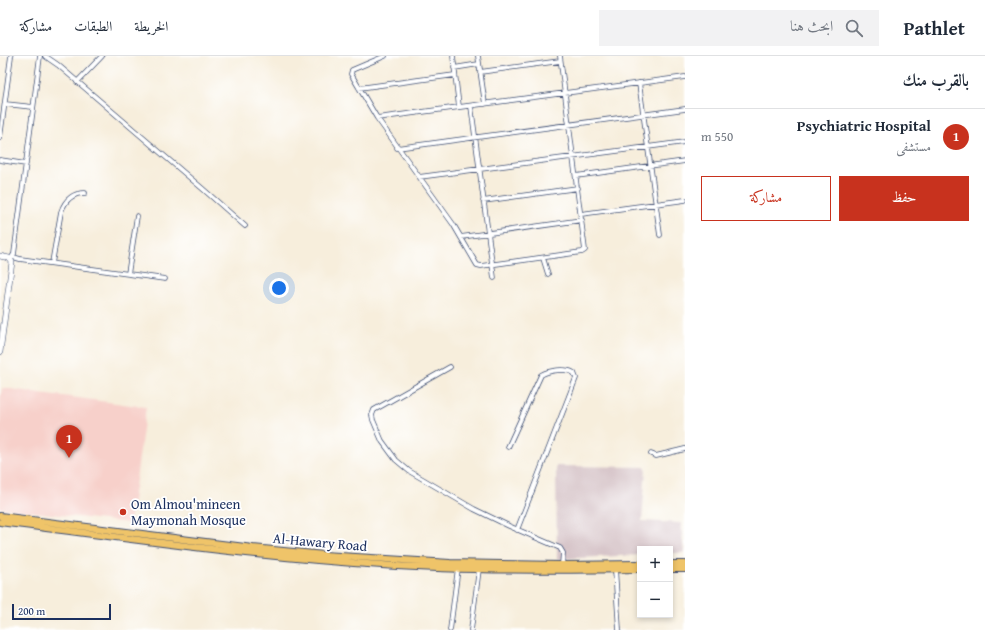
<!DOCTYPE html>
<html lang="ar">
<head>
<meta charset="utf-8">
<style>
  :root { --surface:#fff; --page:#f2f2f3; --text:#1f2937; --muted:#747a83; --line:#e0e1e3; --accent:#c8321e }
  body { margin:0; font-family:"Gentium Book Plus",Amiri,serif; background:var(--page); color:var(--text); direction:rtl }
  .controls { position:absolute; right:12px; bottom:12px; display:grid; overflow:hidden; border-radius:0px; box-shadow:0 2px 6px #0003 }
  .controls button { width:36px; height:36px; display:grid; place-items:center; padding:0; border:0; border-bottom:1px solid var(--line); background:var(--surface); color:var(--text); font:20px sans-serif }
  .scale { position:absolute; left:12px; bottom:10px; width:99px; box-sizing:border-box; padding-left:4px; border:2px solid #1b2f5e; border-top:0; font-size:11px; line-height:14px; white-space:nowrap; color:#1b2f5e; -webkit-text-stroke:3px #fff; paint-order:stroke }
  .you { position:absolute; left:279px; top:232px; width:14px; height:14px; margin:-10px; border:3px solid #fff; border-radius:50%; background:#1a73e8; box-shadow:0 0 0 6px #1a73e833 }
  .badge { display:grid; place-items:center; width:26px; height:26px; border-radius:50%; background:var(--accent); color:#fff; font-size:13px; font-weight:700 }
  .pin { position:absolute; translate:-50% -33px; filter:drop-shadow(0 1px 2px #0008) }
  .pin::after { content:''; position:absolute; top:21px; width:14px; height:12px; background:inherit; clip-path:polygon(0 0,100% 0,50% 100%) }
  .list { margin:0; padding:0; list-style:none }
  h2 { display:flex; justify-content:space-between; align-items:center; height:52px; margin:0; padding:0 16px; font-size:17px }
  h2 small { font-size:13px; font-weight:400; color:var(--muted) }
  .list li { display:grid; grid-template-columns:26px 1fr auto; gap:12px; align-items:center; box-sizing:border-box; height:56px; padding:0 16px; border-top:1px solid var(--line) }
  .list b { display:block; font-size:15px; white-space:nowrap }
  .list p { margin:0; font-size:13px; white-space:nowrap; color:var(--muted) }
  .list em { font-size:13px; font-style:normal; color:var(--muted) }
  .actions { display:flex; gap:8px; padding:12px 16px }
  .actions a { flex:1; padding:9px 0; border:1px solid var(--accent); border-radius:0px; text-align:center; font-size:14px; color:var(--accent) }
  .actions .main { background:var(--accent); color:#fff }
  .icon { flex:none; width:22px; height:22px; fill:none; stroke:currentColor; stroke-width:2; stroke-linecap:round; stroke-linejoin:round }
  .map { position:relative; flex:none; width:685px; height:574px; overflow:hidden; direction:ltr }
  header { display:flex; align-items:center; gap:24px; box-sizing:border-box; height:56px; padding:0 20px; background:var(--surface); border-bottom:1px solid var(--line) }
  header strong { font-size:19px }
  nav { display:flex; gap:22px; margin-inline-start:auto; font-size:14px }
  .search { width:280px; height:36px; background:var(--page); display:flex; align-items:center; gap:10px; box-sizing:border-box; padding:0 14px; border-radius:0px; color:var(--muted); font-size:15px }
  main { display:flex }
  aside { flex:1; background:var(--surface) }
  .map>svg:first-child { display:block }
</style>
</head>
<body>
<header>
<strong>Pathlet</strong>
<div class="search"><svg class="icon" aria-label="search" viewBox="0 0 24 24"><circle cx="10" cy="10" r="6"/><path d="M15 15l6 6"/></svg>ابحث هنا</div>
<nav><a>الخريطة</a><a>الطبقات</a><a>مشاركة</a></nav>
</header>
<main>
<aside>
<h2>بالقرب منك<small></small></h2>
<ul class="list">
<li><span class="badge">1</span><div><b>Psychiatric Hospital</b><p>مستشفى</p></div><em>550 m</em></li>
</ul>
<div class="actions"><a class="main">حفظ</a><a>مشاركة</a></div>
</aside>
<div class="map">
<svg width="685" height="574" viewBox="0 0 685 574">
  <rect width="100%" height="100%" fill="#fff"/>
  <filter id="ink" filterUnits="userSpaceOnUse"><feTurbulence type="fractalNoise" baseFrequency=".025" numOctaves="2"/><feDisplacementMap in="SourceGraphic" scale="8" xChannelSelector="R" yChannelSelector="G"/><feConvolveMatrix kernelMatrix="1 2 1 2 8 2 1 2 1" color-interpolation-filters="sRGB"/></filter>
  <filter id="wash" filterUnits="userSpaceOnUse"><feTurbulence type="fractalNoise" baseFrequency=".012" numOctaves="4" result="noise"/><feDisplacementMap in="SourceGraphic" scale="16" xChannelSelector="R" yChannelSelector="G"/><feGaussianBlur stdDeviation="0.9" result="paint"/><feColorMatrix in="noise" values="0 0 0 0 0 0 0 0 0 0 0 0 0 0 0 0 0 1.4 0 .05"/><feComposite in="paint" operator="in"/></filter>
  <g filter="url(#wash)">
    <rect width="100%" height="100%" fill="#f7eedc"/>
    <path fill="#f7d0ca" d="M2 332 146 351 130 467 0 452V344Z"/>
    <path fill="#d2bec2" d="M556 410 646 411 642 465 681 467 684 497H670V493H640V499L557 503Z"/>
  </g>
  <g filter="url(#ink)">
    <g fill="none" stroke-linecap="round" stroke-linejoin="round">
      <g stroke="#3c4c71" stroke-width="5.5">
        <path id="minor" d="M45 0 58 9 203 133 245 170
          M385 0 352 14 351 18 377 62 453 168 477 209 481 210 582 196 585 194 560 0
          M453 0 459 51
          M478 0 485 48
          M454 12 479 8
          M480 16 560 5
          M77 26 102 0
          M639 27 660 179
          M359 32 455 19
          M5 48 33 51
          M471 50 494 222
          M377 62 685 21
          M0 82 11 0
          M397 92 685 53
          M0 104 26 108
          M576 120 685 105
          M419 121 685 86
          M483 145 578 132
          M581 158 685 144
          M461 181 582 164
          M13 201 20 203 165 223
          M543 202 548 218
          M11 203 14 198 40 0
          M52 207 61 156C65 144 72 137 85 137
          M128 218 137 160
          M450 311 374 354 372 359 373 364 382 385 396 404 409 415 474 453 509 470 560 492 563 497 562 509
          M508 391 541 319C549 314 566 312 574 317L576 322 517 474
          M651 398 656 400 685 393
          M615 513 619 574
          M450 574 458 512
          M471 574 479 513"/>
      </g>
      <g stroke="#3c4c71" stroke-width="6">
        <path id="tertiary" d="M0 200 9 202 12 206 0 296"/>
      </g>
      <g stroke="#3c4c71" stroke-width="8">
        <path id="trunk" d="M0 460 253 492 324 499 450 507 562 509 640 508
          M0 466C127 482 254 501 382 509 468 515 554 514 640 513
          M670 508H685
          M670 513H685"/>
      </g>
      <use href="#minor" stroke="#fff" stroke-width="4"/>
      <use href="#tertiary" stroke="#fff" stroke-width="5"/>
      <use href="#trunk" stroke="#efc469" stroke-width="6"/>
    </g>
  </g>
  <circle fill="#c8321e" stroke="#fff" stroke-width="1.5" cx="123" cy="456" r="4"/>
  <g text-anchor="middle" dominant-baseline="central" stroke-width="3.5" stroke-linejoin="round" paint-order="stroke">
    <g font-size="14" fill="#1b2f5e" stroke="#fff" text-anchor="start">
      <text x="131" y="448">Om Almou'mineen<tspan x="131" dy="16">Maymonah Mosque</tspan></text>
    </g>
    <g font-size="14" fill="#1b2f5e" stroke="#fff">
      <text transform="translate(320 486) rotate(5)">Al-Hawary Road</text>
    </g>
  </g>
</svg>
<div class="controls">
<button>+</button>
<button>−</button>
</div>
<div class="scale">200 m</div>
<div class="you"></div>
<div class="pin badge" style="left:69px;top:402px">1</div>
</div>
</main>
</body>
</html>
